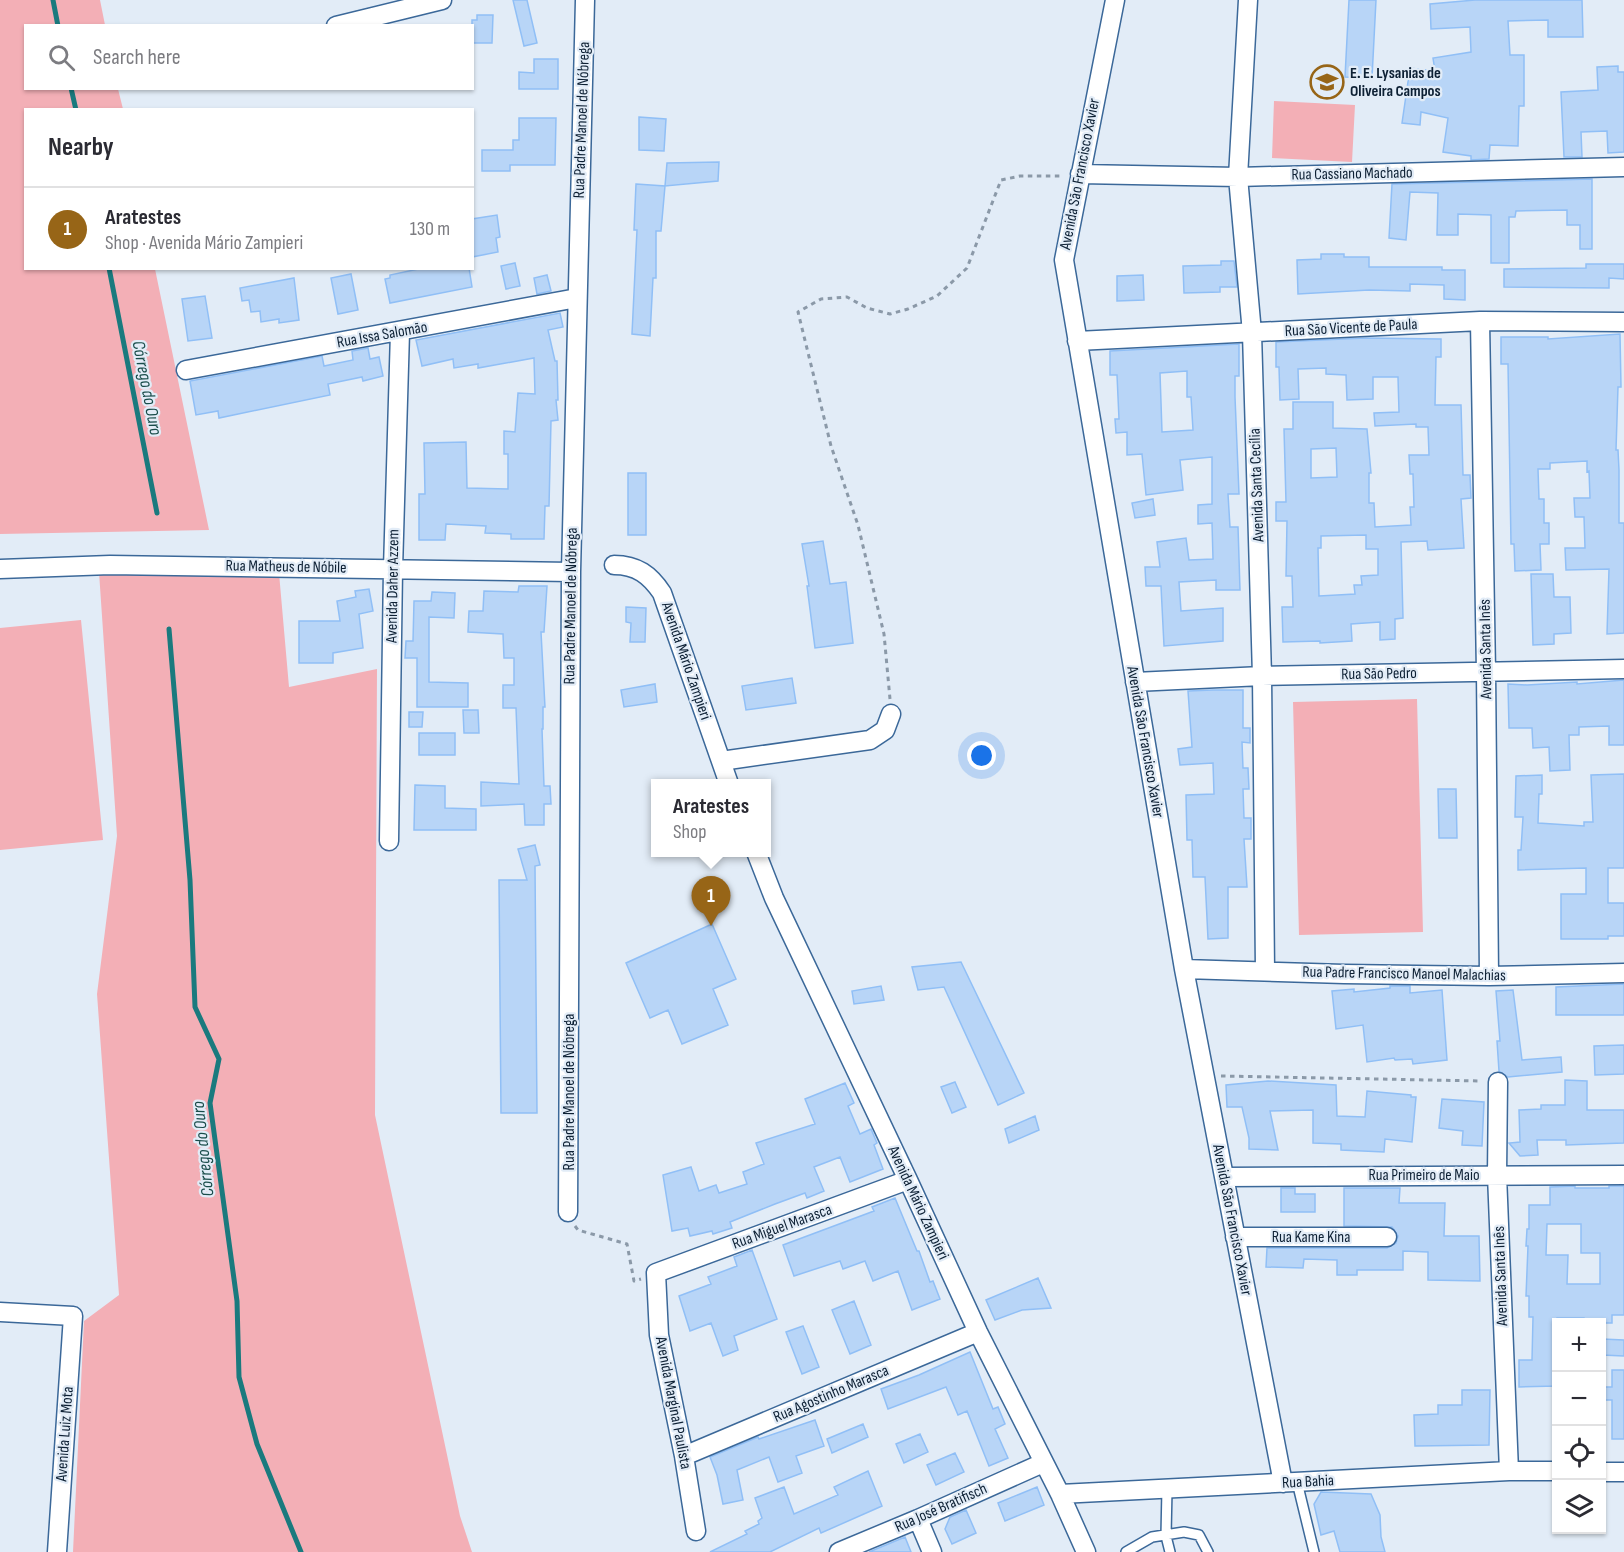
<!DOCTYPE html>
<html lang="en">
<head>
<meta charset="utf-8">
<style>
  :root { --surface:#fff; --page:#f7f7f7; --text:#2b2b33; --muted:#7c7c81; --line:#e1e1e2; --accent:#976517 }
  body { margin:0; font-family:"Sofia Sans Condensed",sans-serif; background:var(--page); color:var(--text) }
  .controls { position:absolute; right:18px; bottom:18px; display:grid; overflow:hidden; border-radius:0px; box-shadow:0 2px 4px #0004 }
  .controls button { width:54px; height:54px; display:grid; place-items:center; padding:0; border:0; border-bottom:2px solid var(--line); background:var(--surface); color:var(--text); font:30px sans-serif }
  .you { position:absolute; left:982px; top:756px; width:21px; height:21px; margin:-15px; border:4px solid #fff; border-radius:50%; background:#1a73e8; box-shadow:0 0 0 9px #1a73e833 }
  .badge { display:grid; place-items:center; width:39px; height:39px; border-radius:50%; background:var(--accent); color:#fff; font-size:20px; font-weight:700 }
  .pin { position:absolute; translate:-50% -50px; filter:drop-shadow(0 2px 3px #0008) }
  .pin::after { content:''; position:absolute; top:32px; width:21px; height:18px; background:inherit; clip-path:polygon(0 0,100% 0,50% 100%) }
  .popup { position:absolute; left:651px; top:779px; width:120px; height:78px; box-sizing:border-box; display:grid; place-content:center; border-radius:0px; background:var(--surface); filter:drop-shadow(0 2px 4px #0005); font-size:20px; white-space:nowrap; color:var(--muted) }
  .popup b { font-size:22px; color:var(--text) }
  .popup::after { content:''; position:absolute; left:50%; top:100%; margin-left:-12px; border:12px solid transparent; border-top-color:var(--surface) }
  .list { margin:0; padding:0; list-style:none }
  h2 { display:flex; justify-content:space-between; align-items:center; height:78px; margin:0; padding:0 24px; font-size:26px }
  h2 small { font-size:20px; font-weight:400; color:var(--muted) }
  .list li { display:grid; grid-template-columns:39px 1fr auto; gap:18px; align-items:center; box-sizing:border-box; height:84px; padding:0 24px; border-top:2px solid var(--line) }
  .list b { display:block; font-size:22px; white-space:nowrap }
  .list p { margin:0; font-size:20px; white-space:nowrap; color:var(--muted) }
  .list em { font-size:20px; font-style:normal; color:var(--muted) }
  .icon { flex:none; width:33px; height:33px; fill:none; stroke:currentColor; stroke-width:2; stroke-linecap:round; stroke-linejoin:round }
  .map { position:relative; flex:none; width:1624px; height:1552px; overflow:hidden }
  .search { position:absolute; background:var(--surface); box-shadow:0 2px 4px #0004; left:24px; top:24px; width:450px; height:66px; display:flex; align-items:center; gap:15px; box-sizing:border-box; padding:0 21px; border-radius:0px; color:var(--muted); font-size:22px }
  .panel { position:absolute; background:var(--surface); box-shadow:0 2px 4px #0004; left:24px; top:108px; width:450px; height:162px; border-radius:0px }
  .map>svg:first-child { display:block }
</style>
</head>
<body>
<div class="map">
<svg width="1624" height="1552" viewBox="0 0 1624 1552">
  <rect width="100%" height="100%" fill="#e2ecf7"/>
  <path fill="#f3afb6" d="M0 0H100L105 25 26 26V88L118 89 123 109 26 110V268L155 269 209 530 0 534Z
    M1274 101 1355 105 1352 162 1272 158Z
    M99 572 279 573 289 687 377 669 375 1115 460 1516 472 1552H73L84 1321 119 1295 97 994 117 836Z
    M81 620 103 840 0 850V628Z
    M1417 699 1423 932 1299 935 1293 702Z"/>
  <g fill="none" stroke-linecap="round" stroke-linejoin="round">
    <path stroke="#1a7a7e" stroke-width="5" d="M53 0 58 26
      M71 88 76 110
      M109 268 157 513
      M169 629 190 880 195 1007 219 1059 210 1103 237 1301 239 1377 257 1444 301 1552"/>
  </g>
  <path fill="#b8d5f7" stroke="#90bff6" stroke-width="1.5" fill-rule="evenodd" d="M513 0H527L537 43 524 46Z
    M1349 0H1376L1372 78 1345 77Z
    M1475 0H1582L1583 37H1548V20L1508 21 1510 55H1524V106H1519L1518 146 1490 145 1489 159 1471 160V156L1443 152 1448 118 1421 112 1420 125 1402 123 1410 68 1435 71 1433 58 1471 52 1470 27 1431 29 1430 4Z
    M477 15H493L492 43H472V20H477Z
    M534 59H558V89H519V72L534 73Z
    M1618 66V72H1624V152L1608 153 1607 131 1581 132 1582 157H1564L1561 92 1598 90 1597 67Z
    M639 117 666 119 664 151 639 150Z
    M519 118H556L555 165H510V171H482V150H513V140H519Z
    M719 162 718 181 665 186 667 163Z
    M1592 179V249H1580V225H1567V210L1516 211 1515 217H1509V263H1491V215L1458 214V235H1437L1438 193 1410 192 1406 240 1389 238 1392 184Z
    M636 184 665 186 661 231H656V278H653L650 336 632 334 637 230H634Z
    M497 215 500 237 496 238 498 252 472 257V219Z
    M1321 254H1344V257H1369V267H1442V270H1465V300L1444 299V285L1410 284V291L1369 290 1298 294 1297 260 1321 259Z
    M1221 261H1234L1237 287H1220V292L1184 293 1183 266 1221 265Z
    M515 263 520 286 506 289 501 266Z
    M1586 264H1624V279L1609 278V288L1504 287V269L1586 268Z
    M423 268H469L472 287 390 303 385 279 390 278V275Z
    M351 274 358 310 338 314 331 278Z
    M547 275 551 291 537 294 534 278Z
    M1143 275 1144 300 1117 301V276Z
    M294 278 299 320 279 323V319L261 322 260 311 251 312 249 300 242 301 240 288Z
    M205 296 212 338 188 341 182 299Z
    M560 313 563 327 548 330 555 361H557L558 400H556L558 420 551 421 549 506H545L544 539H511V534L485 533 486 526 446 524 445 540H419V494H425L424 443 466 442 467 488 508 489V454H504V431L515 432 518 393 535 394 534 358 478 368V364L454 368 453 359 422 366 416 340Z
    M1620 334 1621 387H1618L1616 450H1618L1619 470V523H1624V633L1607 634 1609 569 1566 570 1565 548H1585L1584 517H1575L1574 498H1590L1589 471 1587 472V461L1550 463V469H1538L1539 499H1544V523H1549V544H1540L1541 570 1515 571 1514 544H1511L1508 364H1501V337H1548V339Z
    M1366 338 1441 339V357H1436L1435 405H1461L1463 475H1470L1471 498 1461 499 1464 548 1428 550 1427 541 1401 542 1403 618 1395 619V639L1380 640V622L1351 624 1352 641 1320 643V641L1283 642 1282 607H1293L1292 576H1286L1287 521H1276V502H1286L1284 429H1293V402H1333V428L1367 429 1371 473H1369V503H1374L1375 527 1411 525 1410 507H1414L1413 474H1410L1409 455H1429L1428 427H1416V424L1375 426 1374 413 1399 412 1398 377H1373V399L1347 400 1346 375 1326 374V368L1298 369 1299 399 1280 400 1279 367H1276V342ZM1336 448 1337 477 1311 478V449ZM1366 535V549H1378V575L1361 576 1362 585H1354L1355 594 1319 596 1318 548H1321V536Z
    M1239 344V376H1235V397L1239 494H1228L1230 527H1238L1240 590H1216V580L1179 582 1181 611 1223 608V641L1164 646 1161 586H1146L1145 567H1160L1157 542 1186 538 1189 560 1213 559 1212 523 1198 524V505L1212 504V457L1180 460 1183 490 1146 495 1142 454 1127 455V432L1116 433 1115 419H1119L1117 375H1110V351ZM1187 371V397H1191L1193 430 1162 432 1160 373Z
    M368 348 370 359 379 357 383 376 363 381 362 377 328 384 330 395 219 418 218 411 196 415 190 381 322 356 324 366 353 360 352 351Z
    M628 473H646V535H628Z
    M1153 499 1155 515 1135 518 1132 503Z
    M823 541 830 584 846 582 853 643 815 648 807 586H809L802 544Z
    M1531 574H1553L1554 597H1570L1571 633 1554 634V644L1533 645Z
    M519 586H547L544 632H541L545 707H543V729H542L544 786H550L551 804H544V825H525L524 804 481 806V782L519 784 516 708H503V685H514V658H504L503 634 468 632 469 611H483L484 591 518 592Z
    M369 589 373 611 359 614 363 648 333 653V663H299V621H340L337 601 356 597 355 591Z
    M432 592 455 593 454 618 429 617V682L468 683V707H417V658H405L406 641H413L414 601H431Z
    M626 607 646 608 645 642H630L631 623 626 622Z
    M792 678 796 703 746 710 742 686Z
    M1624 680V745H1609V726L1579 727V735H1569L1570 770 1550 771 1549 747 1533 748 1532 728H1509L1508 684 1527 685 1577 682V684Z
    M655 684 657 702 624 707 621 690Z
    M1213 690H1243V728H1250V743L1242 742 1243 768H1248L1249 789H1243L1244 818H1251V839H1244L1247 887H1228V938L1208 939 1205 877H1193L1192 840H1187L1186 795 1214 794 1213 763 1180 765 1178 749 1192 747 1188 691Z
    M463 710H478L479 733H464Z
    M409 712H423L422 727H409Z
    M419 733H455V755H419Z
    M1624 774V868H1608V903H1624V936H1608V939H1561V894H1586V868L1518 870V850H1521L1523 817H1515L1516 776 1542 775V794H1539L1538 823 1584 826V822H1593L1591 775Z
    M415 785 445 786V808L476 809V830H414Z
    M1438 789H1456L1457 838H1439Z
    M535 845 540 865 535 866 537 1113H501L499 880H527L518 849Z
    M712 924 736 979 713 989 728 1025 682 1044 668 1010 650 1018 626 963Z
    M961 962 1024 1093 998 1105 944 987 918 990 912 967Z
    M1624 984V1015H1556V987Z
    M881 986 884 1000 854 1004 852 991Z
    M1390 986H1410V993L1442 990 1447 1060 1413 1064 1412 1059 1395 1060 1394 1058 1367 1062 1363 1025 1336 1029 1332 991 1354 989V992L1390 988Z
    M1513 990 1522 1060 1561 1057 1562 1072 1508 1077 1499 1071 1497 1041H1500L1496 991Z
    M1624 1045V1074L1595 1075 1594 1046Z
    M1565 1080 1587 1081V1110H1624V1143L1566 1145V1140H1537L1538 1155 1520 1156 1509 1143 1520 1142 1519 1110 1541 1109V1105H1565Z
    M1268 1081 1336 1085 1337 1116 1365 1117 1367 1091 1411 1095V1097H1416L1412 1142 1385 1139 1384 1152 1341 1150V1144L1313 1143V1110L1270 1111 1278 1150 1249 1149V1138L1242 1107H1227L1226 1085Z
    M955 1082 966 1107 952 1113 941 1087Z
    M845 1083 854 1103 848 1106 860 1134 871 1129 877 1143 874 1145 883 1169 850 1182 840 1157 814 1167 824 1191 807 1198 805 1193 775 1204 730 1222 732 1228 713 1234 712 1231 690 1236 688 1228 672 1231 663 1175 691 1167 699 1191 716 1185 719 1193 747 1184 743 1172 764 1164 756 1143 815 1124 805 1099Z
    M1442 1099 1484 1102 1482 1146 1462 1145 1463 1131 1439 1128Z
    M1035 1116 1039 1130 1009 1143 1005 1129Z
    M1575 1186V1188H1609V1186H1624V1315H1612V1323H1584V1318H1557V1386L1519 1387V1360H1532L1533 1317H1529V1296H1526L1528 1246H1526L1527 1229H1529V1205H1550V1187ZM1547 1224H1581V1253H1600V1284H1567L1568 1255H1546Z
    M1281 1188H1295V1194H1315V1212H1281Z
    M1344 1188H1400L1399 1203H1445L1444 1236H1479L1480 1281 1428 1280V1252L1403 1251V1270H1357V1275H1337V1260L1304 1259 1303 1268 1266 1267 1267 1248H1387L1396 1243 1398 1236 1392 1227 1344 1226Z
    M895 1198 917 1251H919L930 1282 933 1281 940 1299 912 1310 898 1271 873 1281 865 1261 843 1269 840 1261 794 1276 783 1245 874 1211 872 1207Z
    M752 1250 777 1319 734 1336 738 1350 723 1356 711 1323 690 1331 679 1296 711 1284 708 1277 737 1266 734 1257Z
    M1038 1278 1051 1308 1022 1310 995 1320 986 1300Z
    M854 1301 871 1345 850 1354 832 1310Z
    M803 1326 819 1367 802 1374 786 1332Z
    M1602 1339 1624 1340V1356L1602 1355Z
    M970 1352 993 1409 998 1407 1005 1424 995 1429 1008 1458 989 1466 967 1411 958 1415 946 1387 888 1409 881 1389 919 1375Z
    M1612 1370H1624V1439H1612V1400H1602V1387H1612Z
    M1462 1390H1490L1489 1445 1415 1446 1414 1415 1438 1414V1405H1462Z
    M815 1420 824 1446 796 1456 802 1473 778 1482 769 1457 737 1470 743 1500 723 1504 717 1475 710 1457 758 1437 759 1439Z
    M863 1424 868 1437 832 1453 827 1439Z
    M920 1434 928 1452 904 1463 896 1444Z
    M955 1453 964 1472 936 1485 927 1465Z
    M868 1471 882 1506 821 1533 819 1528 770 1552H710L747 1534 745 1531 759 1524 758 1521 762 1518 755 1498 784 1487 794 1514 838 1495 834 1487Z
    M1037 1487 1044 1505 1005 1521 998 1503Z
    M1321 1492 1371 1494 1380 1515 1381 1537 1385 1552H1340L1334 1531 1321 1535 1314 1504Z
    M966 1510 976 1533 952 1544 945 1529 950 1517Z
    M905 1537 911 1552H869Z"/>
  <g fill="none" stroke-linecap="round" stroke-linejoin="round">
    <g stroke="#3b6899" stroke-width="12">
      <path id="service" d="M1297 1482 1314 1552
        M1167 1489 1166 1536 1170 1552
        M1126 1552 1152 1537 1184 1532 1199 1535 1208 1552"/>
    </g>
    <g stroke="#3b6899" stroke-width="21">
      <path id="minor" d="M1115 0 1064 260 1184 969 1283 1483
        M1248 0 1238 177 1252 333 1262 676 1265 971
        M336 26 442 0
        M1080 174 1238 177 1624 167
        M1480 321 1486 672 1489 976
        M1077 341 1480 321 1624 322
        M186 370 577 298
        M614 565C637 565 650 575 662 593L729 784
        M0 569 110 565 571 572
        M1135 682 1262 676 1624 669
        M721 761 870 740 885 730 891 714
        M389 841 393 569 400 332
        M756 852 774 898 908 1180 978 1332 1060 1494 1086 1552
        M1184 969 1344 974 1489 976 1624 973
        M1498 1082 1497 1175 1509 1471
        M1224 1177 1624 1175
        M568 1212 571 572 585 0
        M1235 1237H1387
        M0 1312 73 1316 57 1552
        M684 1456 978 1332
        M1602 1472H1624
        M1060 1494 1509 1471H1556
        M918 1519 932 1552
        M696 1531 684 1456 659 1335 656 1273 908 1180
        M839 1552 918 1519 1043 1463"/>
    </g>
    <path stroke="#8b99a8" stroke-width="3" stroke-dasharray="4.5 4.5" stroke-linecap="butt" d="M890 699 884 634 858 525 831 446 798 312 821 299 847 297 867 308 890 314 908 309 937 296 967 268 1001 180 1020 176H1063
      M1221 1076 1481 1081
      M575 1226 578 1230 627 1244 634 1281 641 1279"/>
    <use href="#service" stroke="#fff" stroke-width="9"/>
    <use href="#minor" stroke="#fff" stroke-width="18"/>
  </g>
  <defs>
    <g id="school-ring" transform="scale(1.725)"><circle r="9.5" fill="#e2ecf7" stroke="#976517" stroke-width="1.5"/><path d="M0-5L7-2L0 1L-7-2ZM-4 1L0 2.5L4 1V4Q0 6-4 4Z" fill="#976517"/></g>
  </defs>
  <g fill-rule="evenodd">
    <use href="#school-ring" x="1327" y="82"/>
  </g>
  <g text-anchor="middle" dominant-baseline="central" stroke-width="4.5" stroke-linejoin="round" paint-order="stroke">
    <g font-size="16" font-weight="bold" fill="#0d2034" stroke="#e2ecf7" text-anchor="start">
      <text x="1350" y="73">E. E. Lysanias de<tspan x="1350" dy="18">Oliveira Campos</tspan></text>
    </g>
    <g font-size="16" fill="#0d2034" stroke="#e2ecf7">
      <text transform="translate(582 120) rotate(-88)">Rua Padre Manoel de Nóbrega</text>
      <text transform="translate(1080 174) rotate(-79)">Avenida São Francisco Xavier</text>
      <text transform="translate(1352 174) rotate(-1)">Rua Cassiano Machado</text>
      <text transform="translate(1351 328) rotate(-3)">Rua São Vicente de Paula</text>
      <text transform="translate(382 335) rotate(-10)">Rua Issa Salomão</text>
      <text transform="translate(1257 485) rotate(-92)">Avenida Santa Cecília</text>
      <text transform="translate(286 567) rotate(1)">Rua Matheus de Nóbile</text>
      <text transform="translate(393 586) rotate(-89)">Avenida Daher Azzem</text>
      <text transform="translate(571 606) rotate(-89)">Rua Padre Manoel de Nóbrega</text>
      <text transform="translate(1486 649) rotate(-91)">Avenida Santa Inês</text>
      <text transform="translate(686 661) rotate(71)">Avenida Mário Zampieri</text>
      <text transform="translate(1379 674) rotate(-1)">Rua São Pedro</text>
      <text transform="translate(1145 742) rotate(80)">Avenida São Francisco Xavier</text>
      <text transform="translate(1404 974) rotate(1)">Rua Padre Francisco Manoel Malachias</text>
      <text transform="translate(569 1092) rotate(-90)">Rua Padre Manoel de Nóbrega</text>
      <text x="1424" y="1175">Rua Primeiro de Maio</text>
      <text transform="translate(918 1203) rotate(65)">Avenida Mário Zampieri</text>
      <text transform="translate(1232 1220) rotate(79)">Avenida São Francisco Xavier</text>
      <text transform="translate(782 1227) rotate(-20)">Rua Miguel Marasca</text>
      <text x="1311" y="1237">Rua Kame Kina</text>
      <text transform="translate(1501 1276) rotate(-92)">Avenida Santa Inês</text>
      <text transform="translate(831 1394) rotate(-23)">Rua Agostinho Marasca</text>
      <text transform="translate(673 1403) rotate(79)">Avenida Marginal Paulista</text>
      <text transform="translate(65 1434) rotate(-86)">Avenida Luiz Mota</text>
      <text transform="translate(1308 1482) rotate(-3)">Rua Bahia</text>
      <text transform="translate(941 1508) rotate(-24)">Rua José Bratifisch</text>
    </g>
    <g font-size="18" font-style="italic" fill="#194c4a" stroke="#e2ecf7">
      <text transform="translate(147 388) rotate(79)">Córrego do Ouro</text>
      <text transform="translate(203 1149) rotate(-96)">Córrego do Ouro</text>
    </g>
  </g>
</svg>
<div class="controls">
<button>+</button>
<button>−</button>
<button><svg class="icon" aria-label="locate" viewBox="0 0 24 24"><circle cx="12" cy="12" r="6"/><path d="M12 2v4M12 18v4M2 12h4M18 12h4"/></svg></button>
<button><svg class="icon" aria-label="layers" viewBox="0 0 24 24"><path d="M12 4l9 5-9 5-9-5zM3 14l9 5 9-5"/></svg></button>
</div>
<div class="you"></div>
<div class="pin badge" style="left:711px;top:926px">1</div>
<div class="popup"><b>Aratestes</b>Shop</div>
<div class="search"><svg class="icon" aria-label="search" viewBox="0 0 24 24"><circle cx="10" cy="10" r="6"/><path d="M15 15l6 6"/></svg>Search here</div>
<section class="panel">
<h2>Nearby<small></small></h2>
<ul class="list">
<li><span class="badge">1</span><div><b>Aratestes</b><p>Shop · Avenida Mário Zampieri</p></div><em>130 m</em></li>
</ul>
</section>
</div>
</body>
</html>
